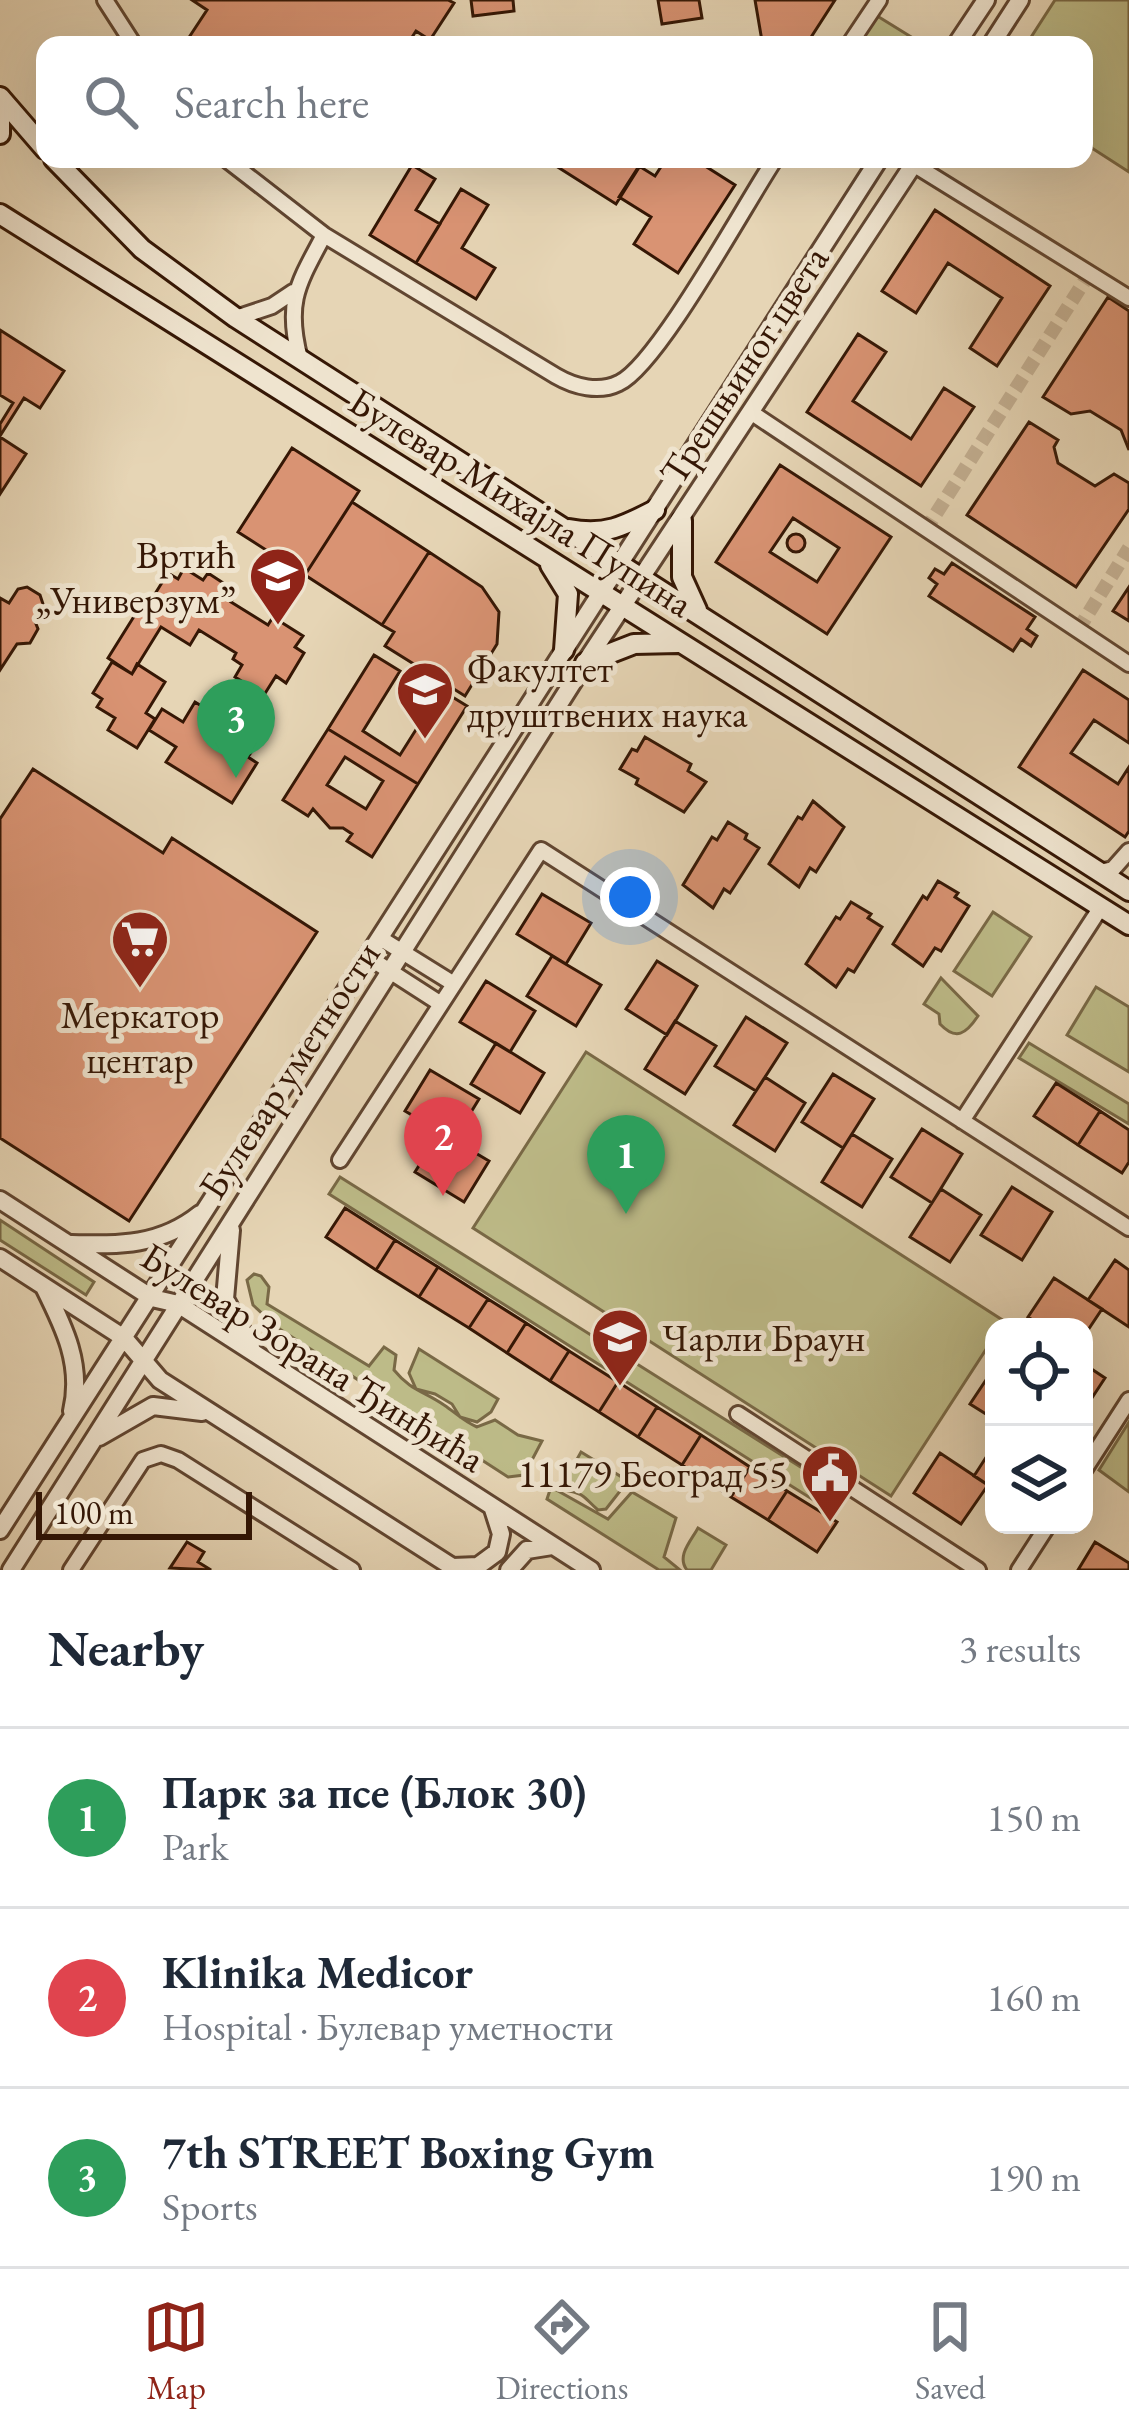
<!DOCTYPE html>
<html lang="en">
<head>
<meta charset="utf-8">
<style>
  :root { --surface:#fff; --page:#f2f2f3; --text:#1f2937; --muted:#747a83; --line:#e0e1e3; --accent:#8f2418 }
  body { margin:0; font-family:"EB Garamond",serif; background:var(--page); color:var(--text) }
  .controls { position:absolute; right:36px; bottom:36px; display:grid; overflow:hidden; border-radius:24px; box-shadow:0 12px 48px #0002 }
  .controls button { width:108px; height:108px; display:grid; place-items:center; padding:0; border:0; border-bottom:3px solid var(--line); background:var(--surface); color:var(--text); font:60px sans-serif }
  .scale { position:absolute; left:36px; bottom:30px; width:216px; box-sizing:border-box; padding-left:12px; border:6px solid #351705; border-top:0; font-size:33px; line-height:42px; white-space:nowrap; color:#351705; -webkit-text-stroke:9px #efe4cf; paint-order:stroke }
  .you { position:absolute; left:630px; top:897px; width:42px; height:42px; margin:-30px; border:9px solid #fff; border-radius:50%; background:#1a73e8; box-shadow:0 0 0 18px #1a73e833 }
  .badge { display:grid; place-items:center; width:78px; height:78px; border-radius:50%; background:var(--accent); color:#fff; font-size:39px; font-weight:700 }
  .pin { position:absolute; translate:-50% -99px; filter:drop-shadow(0 3px 6px #0008) }
  .pin::after { content:''; position:absolute; top:63px; width:42px; height:36px; background:inherit; clip-path:polygon(0 0,100% 0,50% 100%) }
  .list { margin:0; padding:0; list-style:none }
  h2 { display:flex; justify-content:space-between; align-items:center; height:156px; margin:0; padding:0 48px; font-size:51px }
  h2 small { font-size:39px; font-weight:400; color:var(--muted) }
  .list li { display:grid; grid-template-columns:78px 1fr auto; gap:36px; align-items:center; box-sizing:border-box; height:180px; padding:0 48px; border-top:3px solid var(--line) }
  .list b { display:block; font-size:45px; white-space:nowrap }
  .list p { margin:0; font-size:39px; white-space:nowrap; color:var(--muted) }
  .list em { font-size:39px; font-style:normal; color:var(--muted) }
  .icon { flex:none; width:66px; height:66px; fill:none; stroke:currentColor; stroke-width:2; stroke-linecap:round; stroke-linejoin:round }
  .map { position:relative; flex:none; width:1129px; height:1570px; overflow:hidden }
  .search { position:absolute; background:var(--surface); box-shadow:0 12px 48px #0002; left:36px; right:36px; top:36px; height:132px; display:flex; align-items:center; gap:30px; box-sizing:border-box; padding:0 42px; border-radius:24px; color:var(--muted); font-size:45px }
  .sheet { height:696px; background:var(--surface) }
  nav { display:flex; justify-content:space-around; align-items:center; box-sizing:border-box; height:168px; border-top:3px solid var(--line); background:var(--surface); font-size:33px; color:var(--muted) }
  nav a { display:grid; justify-items:center; gap:6px }
  nav .on { color:var(--accent) }
  .map>svg:first-child { display:block }
</style>
</head>
<body>
<div class="map">
<svg width="1129" height="1570" viewBox="0 0 1129 1570">
  <rect width="100%" height="100%" fill="#e6d5b5"/>
  <filter id="stains"><feTurbulence type="fractalNoise" baseFrequency=".00167" numOctaves="4"/><feColorMatrix values="0 0 0 0 .2 0 0 0 0 .09 0 0 0 0 .02 0 0 0 .5 -.17"/></filter>
  <radialGradient id="worn" r=".72"><stop offset=".6" stop-color="#630" stop-opacity="0"/><stop offset="1" stop-color="#630" stop-opacity=".3"/></radialGradient>
  <path fill="#bdbb88" stroke="#796946" stroke-width="3" d="M1055 0H1129V172L1084 143V45H1026Z
    M874 14 921 43 919 45H856Z
    M993 912 1031 937 992 996 954 971Z
    M941 978 978 1016C966 1034 956 1041 940 1024L939 1014 924 1004Z
    M1096 987 1129 1007V1072L1067 1035Z
    M1029 1043 1129 1104V1124L1019 1058Z
    M586 1052 1004 1321 1000 1327H994V1337L891 1496 473 1228Z
    M340 1177 834 1488 823 1506 329 1194Z
    M0 1220 94 1282 86 1295 0 1240Z
    M254 1274 261 1276 269 1287 267 1304 369 1366 384 1347 396 1355 394 1370C411 1391 424 1391 444 1405 456 1413 463 1421 477 1427L495 1420 518 1435 542 1441 524 1475 508 1477 278 1328 253 1305 247 1280Z
    M419 1349 498 1399 491 1412 477 1422 460 1417 452 1404 435 1394 416 1389 409 1373Z
    M1129 1422V1492L1099 1470Z
    M581 1452 628 1481 606 1509 598 1510C582 1496 586 1494 564 1490L562 1486Z
    M551 1487 608 1519 632 1492 676 1518 664 1557 680 1570H659L547 1499Z
    M698 1528 726 1545 711 1570H687C676 1556 691 1541 698 1528Z"/>
  <path fill="#d99373" stroke="#351705" stroke-width="3" fill-rule="evenodd" d="M192 0H448L454 3 430 40 416 31 407 45H184L207 10Z
    M471 0H513L514 11 473 16Z
    M658 0H699L702 18 662 24Z
    M755 0H835L806 45H768L762 41Z
    M545 159H639L643 161 616 204Z
    M666 159H694L735 185 678 273 634 244 651 217 619 197 639 166 655 176Z
    M412 165 435 179 416 210 440 224 416 263 370 235Z
    M461 189 488 205 462 248 495 268 476 299 416 263Z
    M935 210 1050 286 997 366 970 348 1002 298 948 263 916 313 882 291Z
    M1108 297 1129 311V450L1121 430 1090 411 1071 414 1043 397Z
    M0 330 64 371 40 408 24 398 0 436V424L13 403 0 395Z
    M858 334 886 352 853 401 911 439 944 388 974 407 921 486 807 412Z
    M1029 422 1058 440 1054 447 1058 463 1095 486 1114 474 1129 483V509L1076 587 967 515Z
    M0 437 26 454 0 494Z
    M292 448 359 491 305 575 238 532Z
    M780 465 891 537 827 634 716 562ZM793 518 839 548 817 582 770 552Z
    M352 502 429 552 382 625 305 575Z
    M787 543a9 9 0 1 1 18 0a9 9 0 1 1-18 0Z
    M429 552 482 587 499 612 497 644 465 696 385 646 394 632 382 625Z
    M952 563 1035 617 1027 629 1037 636 1031 646 1021 639 1013 651 929 596 937 584 929 578 935 569 944 574Z
    M184 568 203 580 208 573 237 592 231 602 268 625 273 617 303 636 295 647 304 653 286 683 276 676 264 695 235 677 242 665 233 659 236 653 199 630 190 645 161 627 132 674 108 658 143 602 148 605 168 573 178 579Z
    M27 587 40 595 43 604 34 619 38 629 30 643 17 644 0 670V598L9 603 18 589Z
    M1129 587V621L1113 611Z
    M374 655 400 671 363 731 400 755 441 690 467 706 418 784 328 729Z
    M112 662 132 674 137 664 165 682 146 713 155 719 137 748 108 730 115 718 97 707 102 699 93 693Z
    M1083 670 1129 700V743L1094 720 1071 753 1118 784 1129 767V831L1125 837 1019 767Z
    M195 702 229 723 225 730 254 748 248 757 257 763 232 803 166 762 176 747 149 730 162 709 183 722Z
    M328 729 418 784 372 857 347 841 352 834 343 828H330L313 809 308 816 283 800ZM345 757 383 781 366 809 327 785Z
    M645 737 691 764 688 771 706 782 684 812 636 784 638 779 620 769 632 749 637 751Z
    M33 769 163 853 172 838 317 932 129 1221 0 1138V819Z
    M813 801 844 827 816 872 810 868 799 887 769 864 798 817 802 819Z
    M728 822 747 834 745 839 759 848 730 893 724 889 713 908 683 885 712 837 717 840Z
    M938 881 958 893 955 897 969 906 941 951 935 948 923 966 893 944 923 896 927 899Z
    M542 894 591 923 566 964 517 934Z
    M851 902 871 914 868 918 882 927 854 972 848 969 836 987 806 964 836 917 840 919Z
    M552 956 601 985 576 1026 527 996Z
    M657 961 697 986 667 1035 626 1009Z
    M486 981 535 1011 510 1052 460 1022Z
    M746 1017 787 1043 756 1091 715 1066Z
    M675 1021 716 1046 685 1094 645 1069Z
    M496 1043 544 1073 520 1113 471 1084Z
    M430 1070 479 1099 454 1140 405 1111Z
    M833 1074 874 1099 843 1148 802 1122Z
    M765 1077 805 1103 775 1151 734 1125Z
    M1056 1083 1100 1111 1078 1145 1034 1116Z
    M1100 1111 1129 1130V1162L1122 1173 1078 1145Z
    M922 1129 962 1154 932 1203 891 1177Z
    M440 1132 489 1161 464 1202 415 1172Z
    M852 1134 892 1159 862 1207 822 1182Z
    M1012 1187 1052 1212 1022 1260 981 1235Z
    M941 1189 981 1215 950 1262 910 1237Z
    M345 1208 395 1240 376 1270 326 1237Z
    M395 1240 438 1267 419 1297 376 1270Z
    M1115 1260 1129 1270V1327L1088 1300Z
    M438 1267 488 1299 469 1328 419 1297Z
    M1054 1278 1102 1309 1084 1336V1327H1043L1028 1317Z
    M488 1299 526 1323 507 1353 469 1328Z
    M526 1323 569 1351 550 1381 507 1353Z
    M569 1351 618 1382 599 1412 550 1381Z
    M1084 1364 1105 1378 1084 1410Z
    M994 1368V1419L970 1404Z
    M618 1382 657 1407 638 1437 599 1412Z
    M657 1407 701 1435 682 1465 638 1437Z
    M701 1435 750 1467 731 1497 682 1465Z
    M994 1445V1489L974 1476Z
    M940 1453 988 1485 961 1524 914 1493Z
    M750 1467 787 1491 768 1520 731 1497Z
    M787 1491 837 1522 817 1552 768 1520Z
    M187 1542 204 1552 198 1562 211 1570 170 1568Z
    M1095 1542 1129 1563V1570H1078Z"/>
  <g fill="none" stroke-linecap="round" stroke-linejoin="round">
    <path stroke="#c3af92" stroke-width="14" stroke-dasharray="14 7" stroke-linecap="butt" d="M925 531 1089 274
      M1078 630 1129 548"/>
    <g stroke="#614631" stroke-width="20">
      <path id="minor" d="M105 0 134 45
        M849 45 879 0
        M226 159 324 235 556 376C575 387 599 393 619 383 658 365 745 204 775 159
        M905 159 1129 298
        M236 318 272 306 293 292
        M300 359C285 302 298 284 324 235
        M752 413 1129 664
        M1100 872 1113 869 1129 851
        M380 938 454 984
        M368 957 441 1004
        M962 1121 1101 907
        M340 1160 541 850 1129 1228
        M738 1414 978 1570
        M1084 1470 1129 1400
        M71 1570 143 1460 161 1454 178 1460 352 1570
        M1019 1570 1048 1525"/>
    </g>
    <g stroke="#614631" stroke-width="22">
      <path id="tertiary" d="M956 45 986 0
        M991 45 1020 0
        M0 1200 152 1298 178 1304 591 1570
        M231 1230 225 1299 251 1347
        M71 1244C120 1245 160 1246 200 1214
        M0 1258 124 1338 160 1380 457 1570
        M44 1287C64 1327 83 1365 72 1411
        M99 1437 153 1406 202 1412
        M0 1530 879 159
        M453 1567 478 1566 497 1552 501 1534 493 1509
        M11 1570 585 663 917 159
        M509 1570 527 1550 552 1546"/>
    </g>
    <g stroke="#351705" stroke-width="24">
      <path id="secondary" d="M0 97 45 149
        M0 134V97
        M54 159 142 249 236 318 1129 891
        M0 214 1129 925
        M682 521V577L697 610
        M569 529C605 536 624 526 655 510
        M550 565 568 594 564 650
        M585 663 634 644 678 643"/>
    </g>
    <use href="#minor" stroke="#efe4cf" stroke-width="14"/>
    <use href="#tertiary" stroke="#efe4cf" stroke-width="16"/>
    <use href="#secondary" stroke="#efe4cf" stroke-width="18"/>
  </g>
  <defs>
    <g id="school-pin" transform="scale(3)"><path d="M0 17L-7.5 6A9.5 9.5 0 1 1 7.5 6Z" fill="#8f2418" stroke="#efe4cf"/><path d="M0-5L7-2L0 1L-7-2ZM-4 1L0 2.5L4 1V4Q0 6-4 4Z" fill="#fff"/></g>
    <g id="university-pin" transform="scale(3)"><path d="M0 17L-7.5 6A9.5 9.5 0 1 1 7.5 6Z" fill="#8f2418" stroke="#efe4cf"/><path d="M0-5L7-2L0 1L-7-2ZM-4 1L0 2.5L4 1V4Q0 6-4 4Z" fill="#fff"/></g>
    <g id="supermarket-pin" transform="scale(3)"><path d="M0 17L-7.5 6A9.5 9.5 0 1 1 7.5 6Z" fill="#8f2418" stroke="#efe4cf"/><path d="M-6-5.5h2.5l.6 2H6L4.5 2H-2.5L-4.4-4H-6ZM-1.5 3.2a1.3 1.3 0 1 0 .1 0ZM3 3.2a1.3 1.3 0 1 0 .1 0Z" fill="#fff"/></g>
    <g id="civic-pin" transform="scale(3)"><path d="M0 17L-7.5 6A9.5 9.5 0 1 1 7.5 6Z" fill="#8f2418" stroke="#efe4cf"/><path d="M-.6-6.5H3V-4.5H.6V-3L4-1V1h2V6H-6V1h2V-1L-.6-3ZM-1.2 2.5V6h2.4V2.5Z" fill="#fff"/></g>
  </defs>
  <g fill-rule="evenodd">
    <use href="#school-pin" x="278" y="576"/>
    <use href="#university-pin" x="425" y="690"/>
    <use href="#supermarket-pin" x="140" y="939"/>
    <use href="#school-pin" x="620" y="1337"/>
    <use href="#civic-pin" x="830" y="1473"/>
  </g>
  <g text-anchor="middle" dominant-baseline="central" stroke-width="10" stroke-linejoin="round" paint-order="stroke">
    <g font-size="39" fill="#351705" stroke="#efe4cf">
      <text transform="translate(744 365) rotate(-57)">Трешњиног цвета</text>
      <text transform="translate(521 502) rotate(32)">Булевар Михајла Пупина</text>
      <text transform="translate(289 1070) rotate(-57)">Булевар уметности</text>
      <text transform="translate(313 1357) rotate(32)">Булевар Зорана Ђинђића</text>
    </g>
    <g font-size="39" fill="#351705" stroke="#efe4cf" text-anchor="end">
      <text x="236" y="554">Вртић<tspan x="236" dy="45">„Универзум”</tspan></text>
      <text x="467" y="668" text-anchor="start">Факултет<tspan x="467" dy="45">друштвених наука</tspan></text>
      <text x="140" y="1014" text-anchor="middle">Меркатор<tspan x="140" dy="45">центар</tspan></text>
      <text x="662" y="1337" text-anchor="start">Чарли Браун</text>
      <text x="788" y="1473">11179 Београд 55</text>
    </g>
  </g>
  <rect width="100%" height="100%" filter="url(#stains)"/>
  <rect width="100%" height="100%" fill="url(#worn)"/>
</svg>
<div class="controls">
<button><svg class="icon" aria-label="locate" viewBox="0 0 24 24"><circle cx="12" cy="12" r="6"/><path d="M12 2v4M12 18v4M2 12h4M18 12h4"/></svg></button>
<button><svg class="icon" aria-label="layers" viewBox="0 0 24 24"><path d="M12 4l9 5-9 5-9-5zM3 14l9 5 9-5"/></svg></button>
</div>
<div class="scale">100 m</div>
<div class="you"></div>
<div class="pin badge" style="left:626px;top:1214px;background:#2e9e5b">1</div>
<div class="pin badge" style="left:443px;top:1196px;background:#e0444e">2</div>
<div class="pin badge" style="left:236px;top:778px;background:#2e9e5b">3</div>
<div class="search"><svg class="icon" aria-label="search" viewBox="0 0 24 24"><circle cx="10" cy="10" r="6"/><path d="M15 15l6 6"/></svg>Search here</div>
</div>
<section class="sheet">
<h2>Nearby<small>3 results</small></h2>
<ul class="list">
<li><span class="badge" style="background:#2e9e5b">1</span><div><b>Парк за псе (Блок 30)</b><p>Park</p></div><em>150 m</em></li>
<li><span class="badge" style="background:#e0444e">2</span><div><b>Klinika Medicor</b><p>Hospital · Булевар уметности</p></div><em>160 m</em></li>
<li><span class="badge" style="background:#2e9e5b">3</span><div><b>7th STREET Boxing Gym</b><p>Sports</p></div><em>190 m</em></li>
</ul>
</section>
<nav>
<a class="on"><svg class="icon" aria-label="map" viewBox="0 0 24 24"><path d="M3 6l6-2 6 2 6-2v14l-6 2-6-2-6 2zM9 4v14M15 6v14"/></svg>Map</a>
<a><svg class="icon" aria-label="directions" viewBox="0 0 24 24"><path d="M12 3l9 9-9 9-9-9zM9 14v-3h6M13 9l2 2-2 2"/></svg>Directions</a>
<a><svg class="icon" aria-label="saved" viewBox="0 0 24 24"><path d="M7 4h10v16l-5-4-5 4z"/></svg>Saved</a>
</nav>
</body>
</html>
